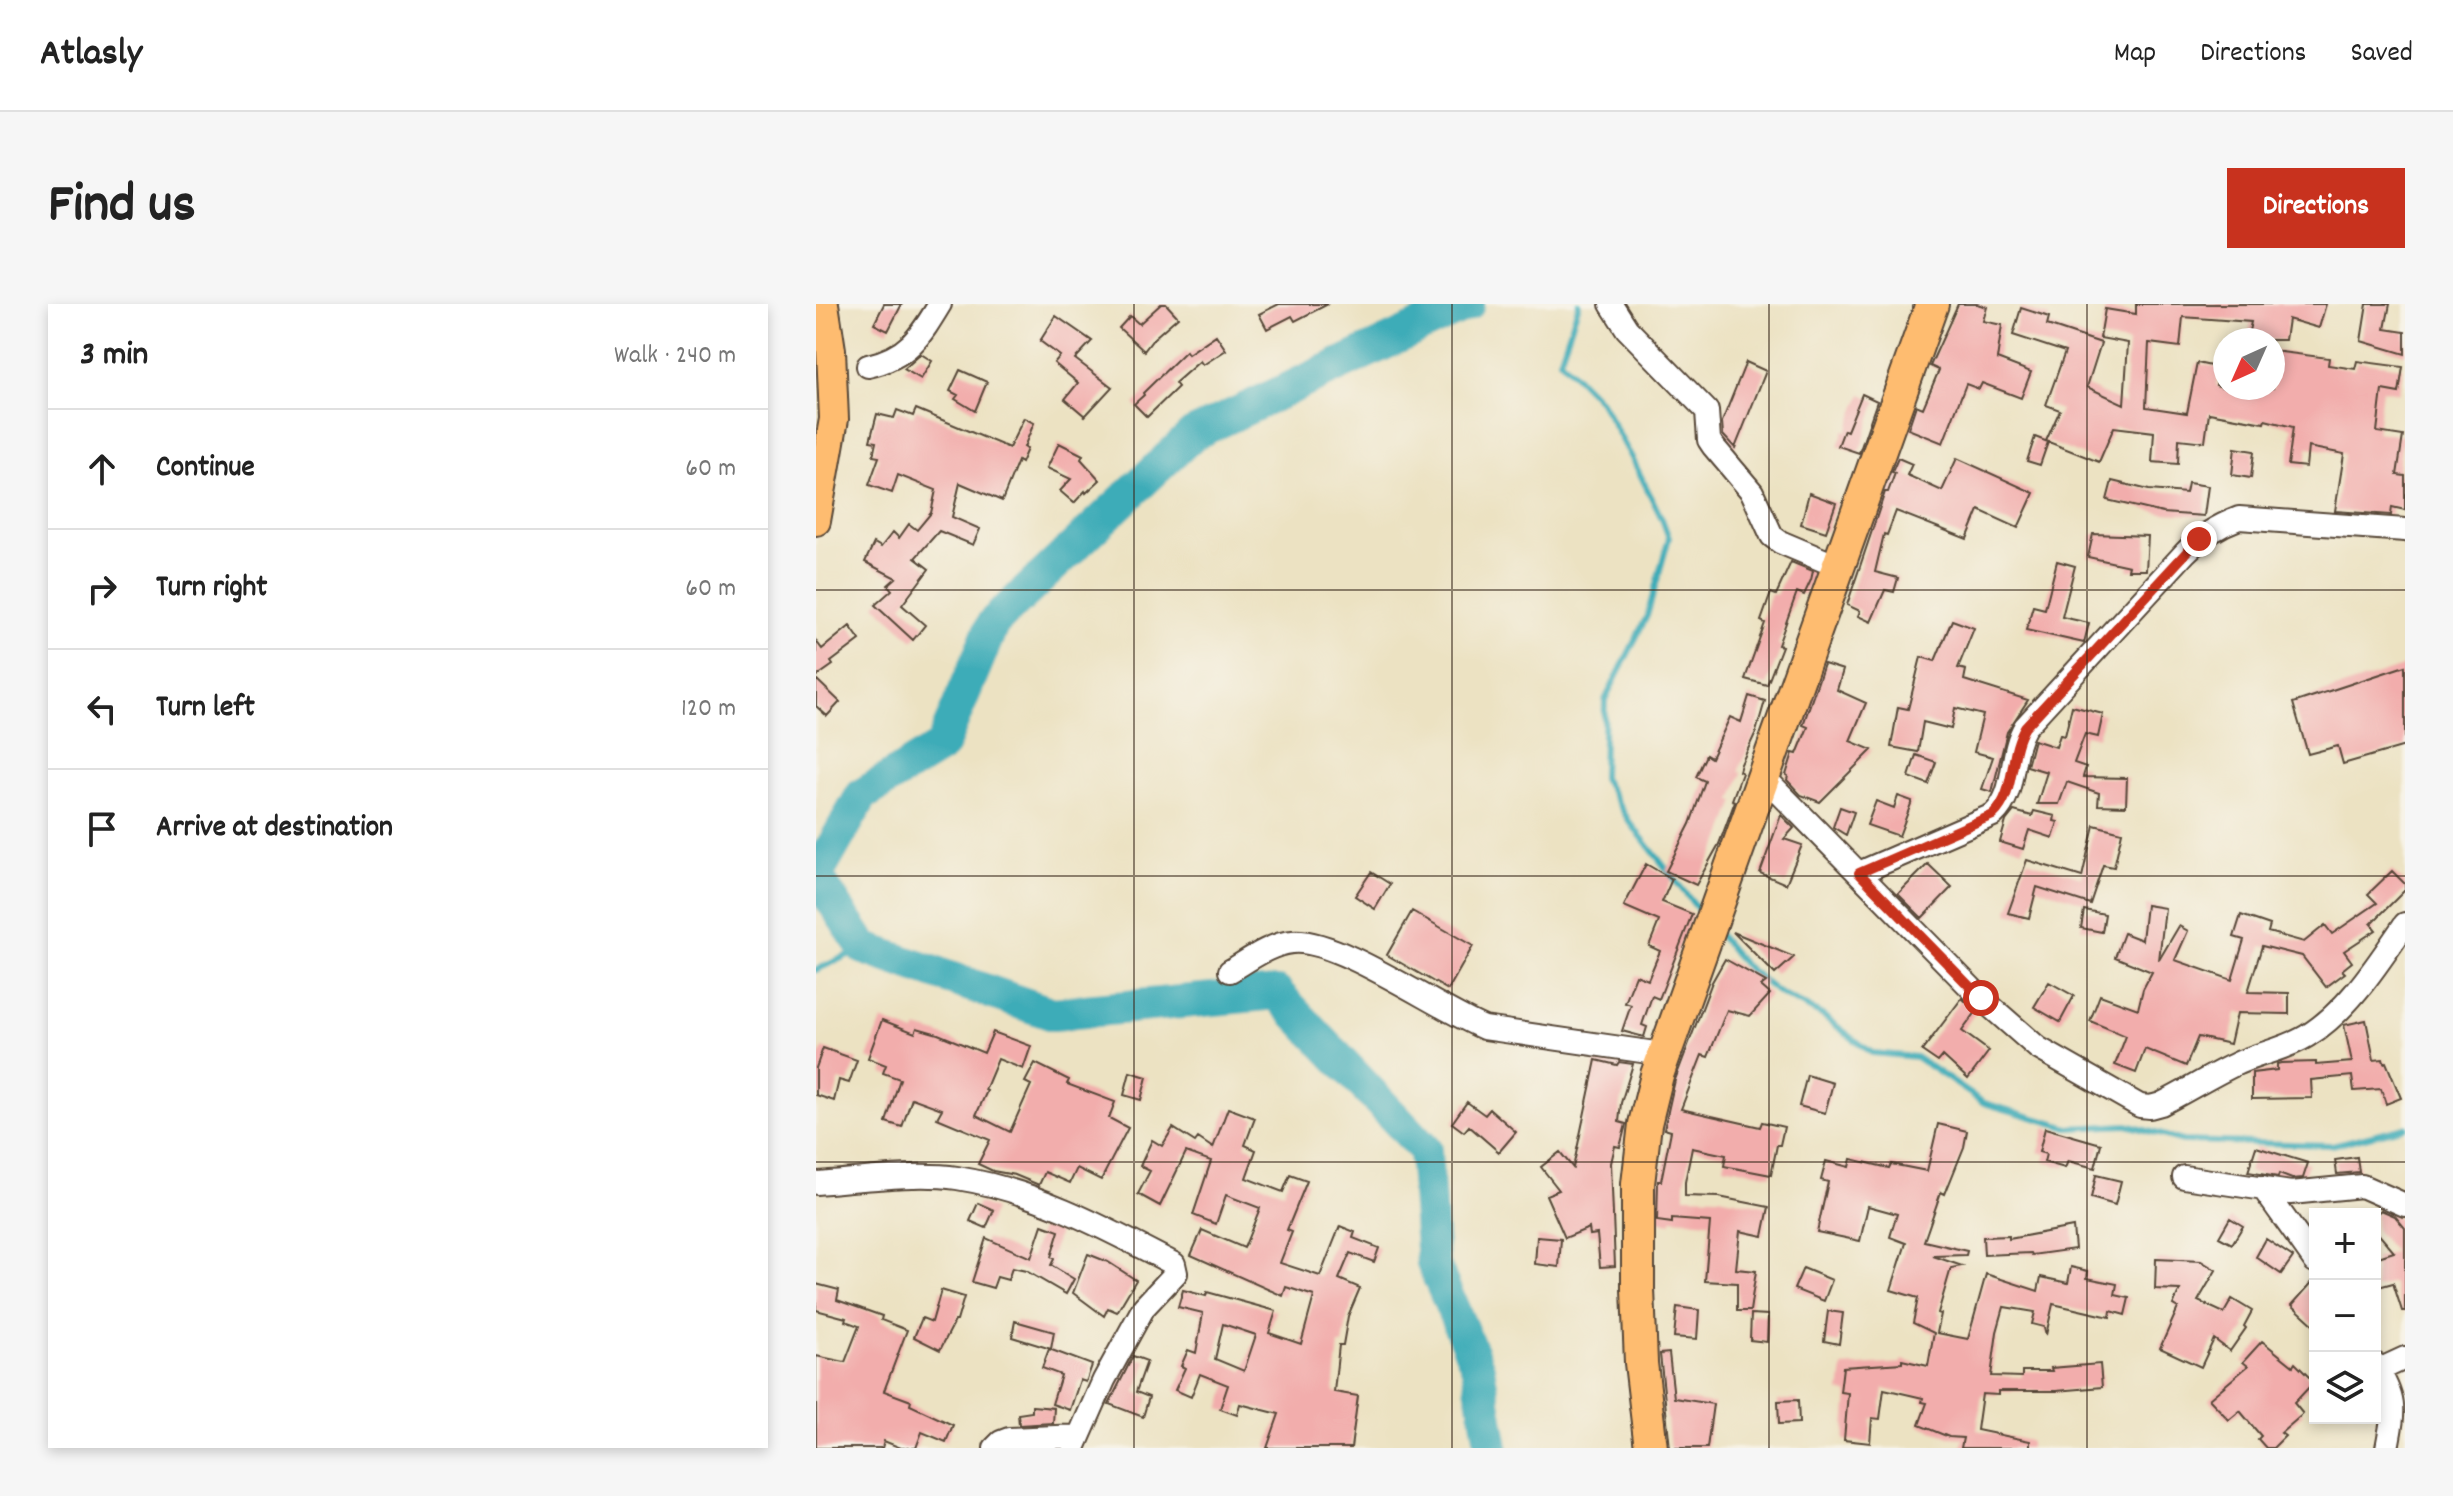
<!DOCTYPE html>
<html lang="en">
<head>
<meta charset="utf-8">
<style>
  :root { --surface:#fff; --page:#f6f6f6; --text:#222; --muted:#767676; --line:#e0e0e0; --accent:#c8321e }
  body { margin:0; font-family:Dekko,sans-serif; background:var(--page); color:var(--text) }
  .controls { position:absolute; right:24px; bottom:24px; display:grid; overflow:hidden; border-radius:0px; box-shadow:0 4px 12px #0003 }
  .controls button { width:72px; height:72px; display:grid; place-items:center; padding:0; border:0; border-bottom:2px solid var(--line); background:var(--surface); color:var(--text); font:40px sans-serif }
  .compass { position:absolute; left:1397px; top:24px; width:72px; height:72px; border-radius:50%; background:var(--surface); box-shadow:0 4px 12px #0003; rotate:225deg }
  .stop { position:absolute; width:24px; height:24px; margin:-18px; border:6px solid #c8321e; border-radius:50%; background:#fff }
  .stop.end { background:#c8321e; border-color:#fff; box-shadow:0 2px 8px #0008 }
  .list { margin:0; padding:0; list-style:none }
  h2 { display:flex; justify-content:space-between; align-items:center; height:104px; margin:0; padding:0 32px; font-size:34px }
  h2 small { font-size:26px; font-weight:400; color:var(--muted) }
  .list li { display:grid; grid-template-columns:52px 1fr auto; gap:24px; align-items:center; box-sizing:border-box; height:120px; padding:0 32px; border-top:2px solid var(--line) }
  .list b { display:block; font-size:30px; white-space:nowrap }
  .list em { font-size:26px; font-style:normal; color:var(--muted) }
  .icon { flex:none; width:44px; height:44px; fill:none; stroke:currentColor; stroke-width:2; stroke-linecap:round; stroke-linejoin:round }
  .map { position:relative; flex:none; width:1589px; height:1144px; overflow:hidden; border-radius:0px }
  header { display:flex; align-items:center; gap:48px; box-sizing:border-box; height:112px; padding:0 40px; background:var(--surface); border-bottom:2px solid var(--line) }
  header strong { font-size:38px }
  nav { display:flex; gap:44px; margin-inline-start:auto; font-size:28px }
  .intro { display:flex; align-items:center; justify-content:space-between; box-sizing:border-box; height:192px; padding:0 48px }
  h1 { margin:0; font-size:56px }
  .button { padding:20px 36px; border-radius:0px; background:var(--accent); color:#fff; font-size:28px; font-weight:700 }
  main { display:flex; gap:48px; padding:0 48px }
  aside { flex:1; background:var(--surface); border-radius:0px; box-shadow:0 4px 12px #0003 }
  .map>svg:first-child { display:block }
</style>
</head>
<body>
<header>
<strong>Atlasly</strong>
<nav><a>Map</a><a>Directions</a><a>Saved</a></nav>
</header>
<div class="intro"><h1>Find us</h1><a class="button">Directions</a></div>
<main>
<aside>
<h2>3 min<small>Walk · 240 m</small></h2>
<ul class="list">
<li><svg class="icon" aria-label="ahead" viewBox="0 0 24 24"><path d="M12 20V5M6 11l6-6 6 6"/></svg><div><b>Continue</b></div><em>60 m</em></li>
<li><svg class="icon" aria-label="right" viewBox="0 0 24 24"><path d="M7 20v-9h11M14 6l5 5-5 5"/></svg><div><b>Turn right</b></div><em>60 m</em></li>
<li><svg class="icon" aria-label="left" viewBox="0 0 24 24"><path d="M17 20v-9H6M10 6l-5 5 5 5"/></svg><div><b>Turn left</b></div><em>120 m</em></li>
<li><svg class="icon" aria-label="arrive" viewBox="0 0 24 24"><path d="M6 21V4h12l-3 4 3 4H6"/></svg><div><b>Arrive at destination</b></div></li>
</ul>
</aside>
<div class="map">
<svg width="1589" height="1144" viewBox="0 0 1589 1144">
  <rect width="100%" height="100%" fill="#f7f3e8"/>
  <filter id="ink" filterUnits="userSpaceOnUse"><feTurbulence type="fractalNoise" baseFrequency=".0125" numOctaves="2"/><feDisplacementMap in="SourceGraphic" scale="16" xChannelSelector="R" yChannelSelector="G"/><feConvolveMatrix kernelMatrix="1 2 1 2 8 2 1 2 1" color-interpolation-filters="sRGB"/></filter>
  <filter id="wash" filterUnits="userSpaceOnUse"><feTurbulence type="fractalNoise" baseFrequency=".006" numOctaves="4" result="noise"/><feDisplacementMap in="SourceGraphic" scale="32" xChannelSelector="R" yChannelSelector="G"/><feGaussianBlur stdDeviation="1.8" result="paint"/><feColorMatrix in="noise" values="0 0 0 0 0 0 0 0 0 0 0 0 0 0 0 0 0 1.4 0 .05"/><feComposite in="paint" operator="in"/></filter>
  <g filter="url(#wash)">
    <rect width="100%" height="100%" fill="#ece2c2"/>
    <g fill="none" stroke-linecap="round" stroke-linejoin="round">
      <path stroke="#3cacb8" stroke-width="6" d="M763 0 744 56 785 98 817 156 846 215 853 234 831 312 789 396 787 474 813 517 887 612
        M902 630 926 659 961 688 1006 711 1056 749 1100 753 1168 799 1253 824 1311 821 1367 837 1516 841 1589 823
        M0 666 48 644"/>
      <path stroke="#3cacb8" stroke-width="34" d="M0 572 48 644 237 710 461 689 609 846 617 959 662 1064 676 1144
        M0 572 46 491 126 442 177 319 377 130 652 0"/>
    </g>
    <g id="blocks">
      <path fill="#f2adac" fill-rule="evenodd" d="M68 0H86L72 27 58 20Z
        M345 0H350L362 13 338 34 328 47 303 24 314 12 323 20Z
        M463 0H512L479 17 476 12 451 25 443 10Z
        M1142 0H1161L1171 3 1167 17 1186 21 1181 55 1215 68 1205 94 1166 79 1163 85 1150 80 1127 139 1092 125 1100 101 1107 104 1123 66 1114 62Z
        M1320 0H1510L1503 24 1472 15 1469 36H1431L1435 18 1367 13 1364 43 1333 39 1330 103 1371 109 1381 59 1404 64 1400 81 1409 84 1442 89 1443 84H1457V47L1513 54 1512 61 1539 65 1541 57 1587 63 1583 89 1566 86 1561 128 1587 132 1581 171 1589 172V206L1576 203 1575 211 1519 207 1528 150 1492 143 1490 163 1472 161 1477 123 1449 116 1448 119 1393 109 1389 138 1363 135 1362 160 1336 158 1338 128 1298 123 1283 158 1230 137 1244 106 1230 101 1249 48 1197 31 1205 4 1233 13 1231 21 1285 39 1271 83 1308 100 1312 39 1284 34 1289 5 1320 10Z
        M1551 0H1574L1569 25 1589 28V50L1545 37Z
        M240 12 276 37 259 55 296 83 269 112 249 95 262 79 238 59 244 52 224 37Z
        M400 31 410 46 387 61 384 57 359 79 362 83 331 113 318 100 328 91 327 89 370 47 372 50Z
        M105 50 116 57 105 75 88 65Z
        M930 58 950 67 919 144 907 131 906 118Z
        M144 66 171 78 159 107 139 95 142 91 134 87Z
        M1046 90 1061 97 1043 149 1022 142 1028 126 1031 127Z
        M100 105 193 144 208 114 218 119 208 143 211 145 205 159 202 157 186 197 144 179 136 213 164 225 157 241 123 227 99 254 113 265 86 301 109 321 97 336 59 301 76 286 72 281 80 274 49 258 58 239 65 243 77 228 83 234 93 220 101 226 115 209 120 186 82 171 76 189 53 181 63 153 57 152 60 138 54 137 61 110 78 114 81 106 97 112Z
        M1219 133 1232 138 1224 161 1211 157Z
        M243 139 267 151 265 155 284 176 270 189 269 187 258 199 244 187 255 175 231 164Z
        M1419 144 1438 147 1435 174 1416 171Z
        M1082 154 1096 160 1091 171 1126 187 1141 154 1218 189 1202 224 1163 206 1151 235 1080 207 1071 231 1068 230 1059 268 1082 274 1078 288 1069 286 1055 318 1042 312 1044 307 1031 301 1069 188H1072L1079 169 1076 168Z
        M1296 177 1333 186 1370 189 1372 179 1392 182 1388 212 1347 209 1291 196Z
        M993 189 1020 199 1010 228 985 220Z
        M1277 230 1332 232 1330 266H1312L1313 262 1272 253Z
        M1241 257 1259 262 1246 313 1273 319 1268 339 1210 326 1217 302 1229 305Z
        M975 258 997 267 995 276 988 291 981 288 962 341 966 342 951 381 929 375 949 319 945 317 955 289 960 291Z
        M1136 316 1158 324 1142 364 1150 366 1148 376 1212 396 1191 428 1176 488 1166 485 1177 453 1158 448 1167 411 1139 404 1135 425 1107 418 1102 448 1075 443 1082 403 1092 405 1105 353 1119 357Z
        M34 322 44 336 15 358 17 361 0 373V337L6 345Z
        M1008 360 1027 366 1021 386 1050 399 1034 437 1056 446 1004 498 985 491 971 476 972 472 970 471 977 449 981 450 992 423 987 421Z
        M1589 362V442L1527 460 1522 442 1492 450 1477 399Z
        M0 375 24 398 11 412 0 402Z
        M933 392 949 397 940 428 925 460 923 467 926 469 916 496 919 497 903 540 880 581 850 567 874 520 889 477 880 473 890 451 895 454 914 413 925 418Z
        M1256 402 1287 410 1282 433 1269 430 1258 459 1270 463 1267 473 1311 474 1310 502 1282 501 1283 489 1251 478 1243 500H1221L1231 468 1211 462 1217 439 1218 436 1240 443 1244 431 1249 432Z
        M1100 451 1120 458 1112 480 1093 473Z
        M1082 492 1096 497 1083 532 1051 521 1060 497 1078 504Z
        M1024 503 1038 508 1030 531 1017 523Z
        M1198 507 1216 512 1218 507 1239 512 1238 517 1242 518 1237 534 1213 526 1207 545 1184 538 1190 517Z
        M965 511 978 524 968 535 986 541 970 580 944 569Z
        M1278 521 1306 528 1298 563 1287 561 1274 600 1221 583 1213 614 1192 609 1211 556 1266 573Z
        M830 560 856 575 846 598 876 610 843 695 836 692 826 721 831 723 828 733 806 727 815 701 809 699 820 671 832 676 844 647 833 642 843 617 808 602Z
        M1112 560 1136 583 1106 614 1082 590Z
        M1576 567 1589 580V586L1555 620 1560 626 1528 647 1536 658 1526 666 1529 669 1510 683 1486 652 1446 642 1432 688 1473 689V710L1421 709 1414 740 1382 733 1370 762 1329 745 1320 769 1299 761 1310 732 1274 717 1284 691 1322 705 1327 685 1336 668 1299 653 1308 629 1326 636 1330 601 1349 604 1343 656 1363 622 1372 627 1359 656 1416 676 1428 636 1418 633 1425 611 1454 621 1452 628 1488 638 1509 621 1516 630 1561 599 1552 590Z
        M555 568 574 580 559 605 539 592Z
        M1268 606 1289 610 1286 628 1265 624Z
        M596 607 657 642 632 686 571 651Z
        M917 628 978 653 959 670Z
        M909 655 950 678 945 682 954 690 934 712 911 706 892 753 886 751 865 805 944 823 946 818 968 823 964 841H961L955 871 908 862 910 851 876 844 869 878V892L903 893 953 903 947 932 924 927 920 965 940 967 934 1007H921V979L889 977 894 918 856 915V919L841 917 842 877H845L855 827 848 825 859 776 896 678Z
        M1233 678 1258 692 1244 718 1218 703Z
        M1146 694 1160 708 1146 727 1173 747 1152 775 1127 752 1122 758 1106 747Z
        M66 716 99 729 101 724 122 730 168 749 177 728 215 742 207 765 182 755 169 786 171 787 160 811 194 828 215 781 209 778 219 759 253 776 251 780 299 798 293 814 312 824 285 876 261 864 254 879 229 868 223 881 199 871 177 867 162 860 174 836 121 814 126 805 96 794 86 823 70 818 84 775 67 769 70 761 52 754Z
        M1550 716 1558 756 1567 755 1568 759 1570 758 1585 794 1570 800 1565 785 1538 787 1536 772 1495 776 1496 794 1436 795V769L1461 766V760L1465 759 1500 758V761L1536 758 1528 721Z
        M7 744 41 756 33 779 23 776 18 797 0 791V764Z
        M780 756 801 761 803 758 817 760 805 799 803 818 810 820 809 824 804 843 799 842 795 859 799 962 784 963 781 930 774 931 773 924 749 934 730 891 743 886 725 863 744 848 757 864Z
        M314 768 331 773 325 796 308 791Z
        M991 771 1017 779 1009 809 983 802Z
        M651 798 669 811 674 805 700 828 683 848 653 822 648 828 636 819Z
        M412 804 439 814 429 841 440 846 430 874 467 888 474 871 491 877 471 926 476 928 464 959 504 972 524 922 539 928 537 934 563 944 558 958 534 949 523 975 544 984 532 1012 527 1041H523L518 1088 542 1092 535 1144H451L463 1110 424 1100 421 1111 404 1105 412 1081 384 1070 375 1093 359 1086 369 1064 365 1062 372 1046 380 1049 387 1009 362 1003 367 986 390 992 391 988 460 1007 453 1029 485 1040 498 992 470 983 467 992 375 951 386 926 428 944 444 904 410 891 400 920 377 911 395 857 370 848 344 902 322 890 334 867 324 862 336 836 346 842 357 824 379 838 382 834 397 844ZM407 1020 440 1031 428 1067 399 1055Z
        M1122 820 1151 827 1148 843 1129 890 1125 888 1108 937 1151 947 1150 951 1117 952 1146 962 1135 964 1122 1009 1125 1010 1121 1029 1152 1035 1170 970 1222 987 1225 973 1252 979 1255 963 1272 967 1271 974 1301 980 1299 991 1313 994 1309 1011 1295 1007 1294 1013 1237 1000 1230 1031 1228 1023 1216 1020 1219 1008 1188 1003 1181 1028 1175 1072 1206 1073V1067H1236L1235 1064 1284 1060 1286 1083 1240 1087H1182V1091L1166 1090 1161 1126 1214 1137V1144H1145L1147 1134 1133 1133 1103 1121 1111 1099 1106 1098 1107 1094 1068 1085 1064 1115 1056 1114 1054 1139 1028 1136 1032 1089 1024 1088 1027 1063 1086 1059V1056L1112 1062 1118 1029 1097 1019 1102 994 1075 986 1090 939 1074 933 1081 910 1052 902 1044 937 1001 928 1012 878 1005 876 1010 857 1033 863 1035 855 1073 864 1075 860 1111 867Z
        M1229 824 1285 840 1279 864 1252 857 1249 864 1228 858 1230 850 1223 848Z
        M1440 843 1492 859 1487 874 1476 875 1463 870 1462 873 1432 868Z
        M1541 853 1543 868 1521 870 1519 856Z
        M1280 871 1305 877 1299 901 1275 894Z
        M162 899 178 906 170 924 154 917Z
        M1565 906 1579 912 1589 924V1007H1586L1577 979 1559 984V954L1578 948 1559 926V911Z
        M1414 914 1427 922 1416 940 1403 933Z
        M226 921 243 927 235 953 238 955 235 961 258 975 250 990 210 967 196 964 192 976 181 973 177 984 156 978 170 934 215 954Z
        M1257 923 1259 945 1216 951 1215 949 1168 951 1167 933 1193 932V935Z
        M721 933 745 935 743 963 719 960Z
        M1450 935 1477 953 1465 970 1440 953Z
        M272 950 292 958 320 976 301 1008 292 1004 288 1012 257 989Z
        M1340 955 1385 957 1400 966 1382 997 1408 1009 1416 995 1436 1007 1428 1022 1430 1024 1414 1047 1398 1035 1385 1063 1344 1044 1362 1004 1357 1001 1364 986 1339 985Z
        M987 964 1016 976 1008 997 978 985Z
        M1499 975V1022L1476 1001Z
        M0 980 23 986 21 996 66 1012 65 1016 91 1026 68 1087 95 1097 94 1101 137 1121 130 1138 106 1128 100 1144H85L68 1137 66 1144H0V1052L29 1058 43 1022 29 1017 30 1014 0 1006Z
        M125 986 148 993 141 1017H139L124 1046 98 1033 106 1014 116 1018Z
        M861 1003 883 1006 881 1035 858 1033Z
        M1012 1007 1027 1009 1023 1040 1008 1037Z
        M935 1010 952 1011 951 1038 934 1036Z
        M199 1017 238 1028 235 1045 196 1033Z
        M1446 1037 1477 1062 1479 1059 1498 1078 1478 1099 1487 1110 1465 1129 1469 1132 1457 1144H1450L1442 1135 1445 1132 1424 1107 1413 1116 1393 1095 1432 1062 1427 1058Z
        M233 1045 276 1061 270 1078 264 1076 254 1106 236 1100 245 1071 226 1064Z
        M853 1049 858 1094 897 1100 891 1144H854L844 1050Z
        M317 1052 331 1057 320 1088 333 1093 327 1113 293 1100Z
        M982 1096 983 1119 963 1120 962 1097Z
        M216 1102 238 1104 237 1119 203 1121 202 1110 216 1108Z"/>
    </g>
  </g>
  <g filter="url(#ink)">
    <use href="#blocks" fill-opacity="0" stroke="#564637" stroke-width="2"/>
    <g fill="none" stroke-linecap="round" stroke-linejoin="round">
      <g stroke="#564637" stroke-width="26">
        <path id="minor" d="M795 0 811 25 891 107 893 136 897 142 936 188 956 232 964 238 1021 262
          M52 62C92 53 104 33 124 0
          M948 473 1165 694 1222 744 1324 802 1334 803 1345 800C1371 787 1396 771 1422 759 1445 749 1470 745 1491 732 1532 707 1563 658 1589 620
          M1043 569 1177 511C1202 488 1192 451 1209 423L1369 249C1385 232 1401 222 1423 214L1589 226
          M414 667C433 656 454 640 476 638 520 633 622 705 668 724L846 750
          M1368 873 1475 889 1546 882 1589 901
          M0 879C43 876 100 868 141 874 219 886 289 924 358 960L360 969 328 1003 288 1076 258 1144
          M1447 884 1499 957
          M1559 1060C1580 1098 1579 1102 1571 1144
          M1563 1066 1589 1054
          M179 1144 185 1138 193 1135 263 1132"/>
      </g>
      <g stroke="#564637" stroke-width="32">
        <path id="major" d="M0 217 18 115 15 46 8 0"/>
      </g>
      <g stroke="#564637" stroke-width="36">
        <path id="highway" d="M835 1144 825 1059 822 985V880L829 820 841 771 1116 0"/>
      </g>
      <use href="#minor" stroke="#fff" stroke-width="22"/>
      <use href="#major" stroke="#febc70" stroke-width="28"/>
      <use href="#highway" stroke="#febc70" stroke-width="32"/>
    </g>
  </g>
  <g fill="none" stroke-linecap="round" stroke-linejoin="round" filter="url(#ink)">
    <path stroke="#c8321e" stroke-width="10" d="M1165 694 1043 569 1177 511C1201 488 1192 451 1209 423L1383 235"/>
  </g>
  <path fill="none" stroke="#3b2a1e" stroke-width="2" stroke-opacity="0.55" d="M318 0V1144M636 0V1144M953 0V1144M1271 0V1144M0 286H1589M0 572H1589M0 858H1589"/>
</svg>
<div class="controls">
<button>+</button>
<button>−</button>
<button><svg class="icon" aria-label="layers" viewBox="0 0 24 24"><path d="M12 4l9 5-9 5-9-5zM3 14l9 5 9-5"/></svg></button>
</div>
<svg class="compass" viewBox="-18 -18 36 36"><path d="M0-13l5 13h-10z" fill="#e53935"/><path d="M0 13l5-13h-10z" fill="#767676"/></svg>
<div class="stop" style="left:1165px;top:694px"></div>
<div class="stop end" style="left:1383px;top:235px"></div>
</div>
</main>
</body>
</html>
